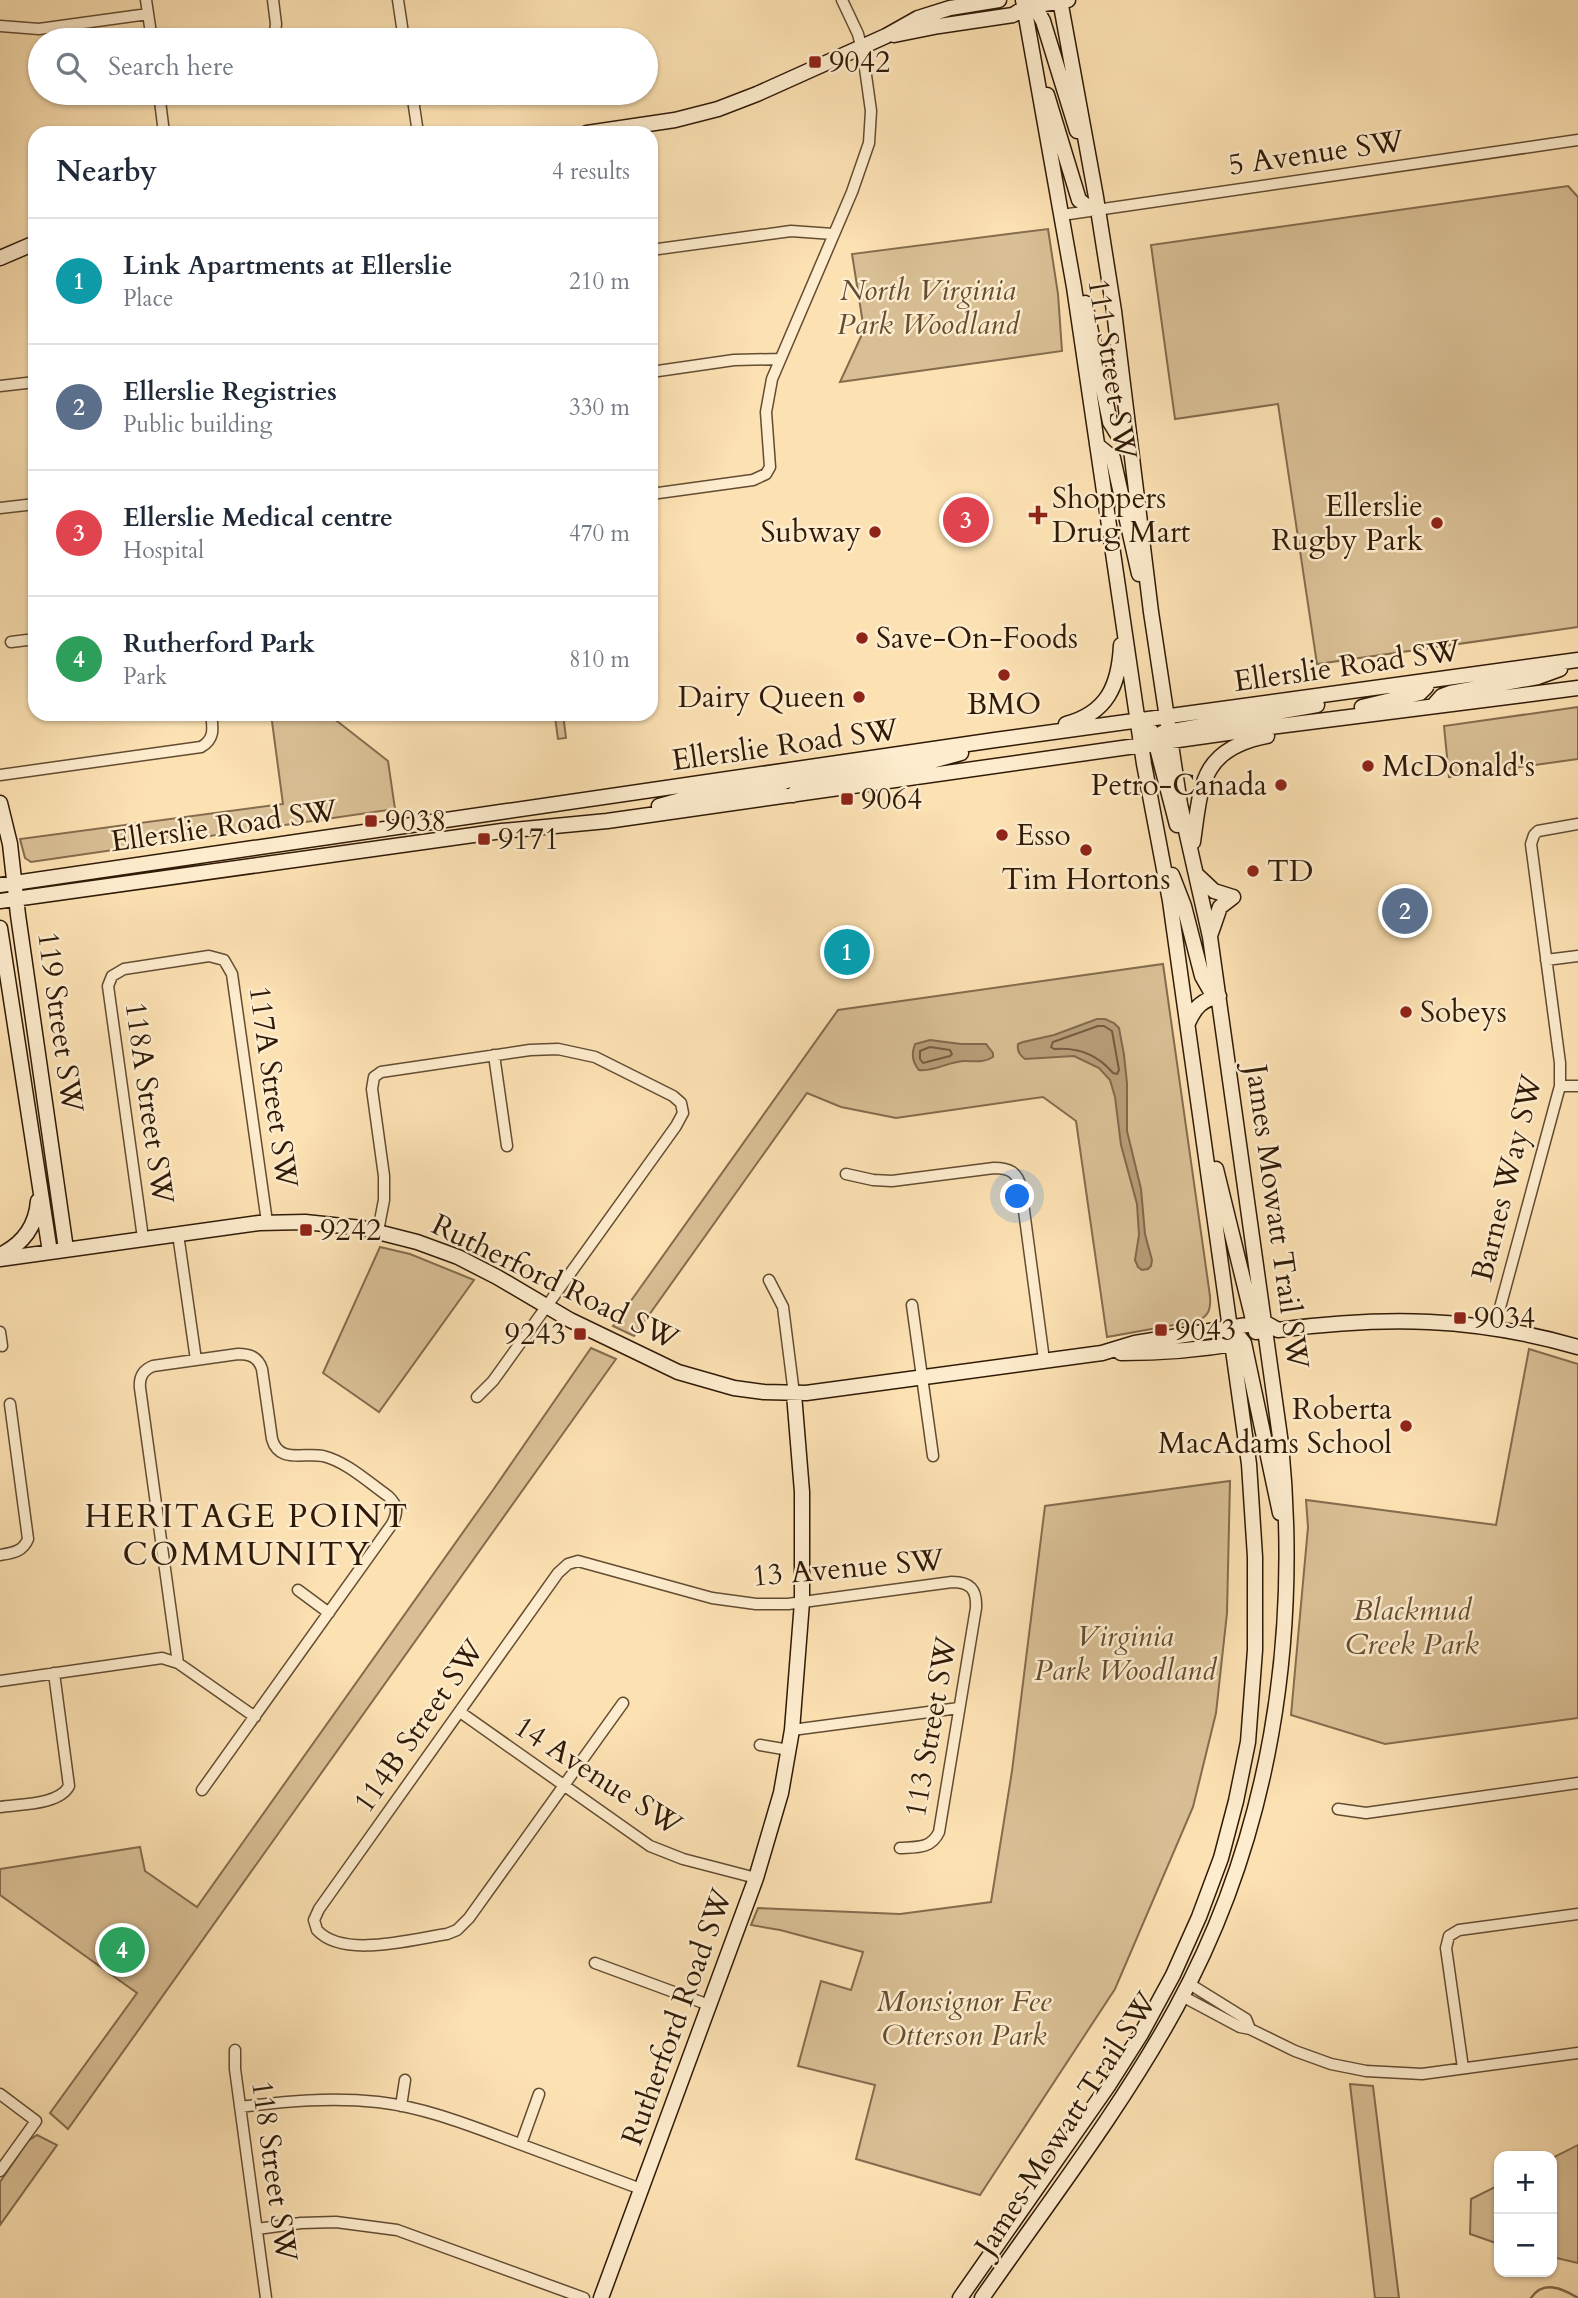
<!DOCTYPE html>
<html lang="en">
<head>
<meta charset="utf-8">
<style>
  :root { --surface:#fff; --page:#f2f2f3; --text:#1f2937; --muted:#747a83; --line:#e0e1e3; --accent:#8f2418 }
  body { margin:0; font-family:Cardo,serif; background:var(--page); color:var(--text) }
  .controls { position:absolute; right:21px; bottom:21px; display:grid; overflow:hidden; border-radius:14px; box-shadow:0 2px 5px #0004 }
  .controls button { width:63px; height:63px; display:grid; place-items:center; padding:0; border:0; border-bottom:2px solid var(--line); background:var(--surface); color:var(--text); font:35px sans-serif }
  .you { position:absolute; left:1018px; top:1197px; width:24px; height:24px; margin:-18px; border:5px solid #fff; border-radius:50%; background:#1a73e8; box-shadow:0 0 0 10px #1a73e833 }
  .badge { display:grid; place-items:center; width:46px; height:46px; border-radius:50%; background:var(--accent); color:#fff; font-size:23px; font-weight:700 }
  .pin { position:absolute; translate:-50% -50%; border:4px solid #fff; box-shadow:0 2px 7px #0006 }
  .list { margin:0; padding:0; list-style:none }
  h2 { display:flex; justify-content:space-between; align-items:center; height:91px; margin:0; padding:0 28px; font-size:30px }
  h2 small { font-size:23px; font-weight:400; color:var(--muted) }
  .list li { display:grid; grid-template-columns:46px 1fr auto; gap:21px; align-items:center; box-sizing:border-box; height:126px; padding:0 28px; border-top:2px solid var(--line) }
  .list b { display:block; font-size:26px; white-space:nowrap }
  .list p { margin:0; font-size:23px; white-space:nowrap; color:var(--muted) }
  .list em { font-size:23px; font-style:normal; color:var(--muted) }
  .icon { flex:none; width:38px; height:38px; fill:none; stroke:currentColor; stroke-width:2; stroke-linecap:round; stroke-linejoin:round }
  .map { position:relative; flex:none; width:1578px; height:2298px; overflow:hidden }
  .search { position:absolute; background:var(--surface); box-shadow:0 2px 5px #0004; left:28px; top:28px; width:630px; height:77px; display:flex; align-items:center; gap:18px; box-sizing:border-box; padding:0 24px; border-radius:38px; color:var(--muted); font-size:26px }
  .panel { position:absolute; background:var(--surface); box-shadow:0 2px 5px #0004; left:28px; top:126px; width:630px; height:595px; border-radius:21px }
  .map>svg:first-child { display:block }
</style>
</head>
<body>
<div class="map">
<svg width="1578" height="2298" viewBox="0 0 1578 2298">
  <rect width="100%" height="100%" fill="#fce1b2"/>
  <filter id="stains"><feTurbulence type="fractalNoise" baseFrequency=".00286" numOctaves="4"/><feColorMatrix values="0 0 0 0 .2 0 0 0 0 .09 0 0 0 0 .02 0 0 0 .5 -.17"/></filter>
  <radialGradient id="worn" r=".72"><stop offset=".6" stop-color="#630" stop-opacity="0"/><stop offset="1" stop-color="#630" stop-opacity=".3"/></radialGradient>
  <path fill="#d9bf95" stroke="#846c4e" stroke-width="2" d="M1568 186 1578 197V627L1317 664 1278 404 1175 419 1151 245Z
    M1048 229 1058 294 1062 351 840 382 864 330 852 254Z
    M1578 707V759L1449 777 1444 726Z
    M271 714H328L388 761 395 809 31 862 25 858 20 839 283 804Z
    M548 714H563L566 738 558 739 555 717H548Z
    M1163 964 1210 1296C1211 1309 1209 1317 1196 1321L1107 1337 1076 1121 1043 1097 896 1118 841 1107 807 1093 634 1336 613 1326 838 1010Z
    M380 1247 410 1254 474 1280 379 1412 323 1373Z
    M591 1348 616 1359 68 2129 50 2113 137 1993 0 1895V1869L140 1847 145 1871 197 1907 493 1490Z
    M1529 1349 1578 1364V1718L1385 1744 1291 1715 1308 1527 1306 1500 1496 1525Z
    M1230 1481 1227 1613 1216 1713 1193 1807 1115 1989 980 2195 856 2159 875 2085 798 2066 821 1981 851 1990 863 1952 780 1930 751 1925 758 1908 900 1914 991 1902 1012 1771 1045 1506Z
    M1350 2084 1373 2086 1399 2298H1375Z
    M37 2135 57 2145 0 2225V2182L28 2141Z
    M1578 2145V2263L1552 2257V2158Z
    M1499 2185V2244L1470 2234 1471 2199Z"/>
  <path fill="#b79d78" stroke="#81694b" stroke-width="2" d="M1097 1019H1105L1114 1023 1119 1028 1124 1055 1127 1083V1131L1141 1189 1145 1234 1152 1260 1151 1266 1148 1269 1142 1270 1138 1267 1135 1260 1139 1235 1137 1204 1121 1145 1115 1097 1110 1080 1099 1068 1074 1056 1025 1059C1019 1055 1017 1050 1018 1044L1023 1042 1054 1035Z
    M930 1040 961 1044H986L993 1053V1057C984 1063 975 1061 965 1061 949 1061 935 1072 919 1070 912 1062 911 1054 915 1044Z"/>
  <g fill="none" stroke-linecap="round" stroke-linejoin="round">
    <path stroke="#745c40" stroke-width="2" d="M1098 1026H1104L1112 1031 1119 1070 1117 1074 1113 1073C1098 1055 1077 1047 1054 1049L1051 1047 1053 1042Z
      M930 1047 950 1050 952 1054 950 1056 923 1063 920 1059V1051Z"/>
    <path stroke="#81694b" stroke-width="2.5" d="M1531 2298C1543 2280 1562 2288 1578 2298"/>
    <g stroke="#634c32" stroke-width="13">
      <path id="street" d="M146 0 152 40
        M273 0 276 24 274 40
        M398 0 404 40
        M0 26 39 29 148 14
        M159 93 164 133
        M412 93 418 133
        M1062 215 1578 140
        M651 250 791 231 833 234
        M651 372 734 360 780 359
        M0 386 35 382
        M651 494 753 480 766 474 770 467 766 412 772 379 852 192 869 143 871 111 863 54 858 34 842 0
        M0 508 35 504
        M11 642 35 639
        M0 775 201 747C215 739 213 728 211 714
        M1546 960 1578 956
        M494 1055 507 1146
        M1560 1086H1578
        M846 1174 873 1180 892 1181 994 1168C1009 1168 1018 1172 1021 1188L1044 1360
        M378 1231 384 1200V1176L372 1089 374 1077 381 1072 530 1050 558 1049 595 1057 673 1096 681 1103 683 1113 676 1126 493 1381 477 1397
        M178 1234 196 1360
        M143 1238 108 986 112 976 124 969 209 956 224 960 232 974 267 1222
        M769 1280 783 1307 794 1394
        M912 1305 933 1456
        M1497 1328 1498 1315 1560 1086V1063L1531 844 1534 835 1538 831 1578 824
        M0 1332 2 1346
        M0 1555C12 1553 23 1552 28 1539L10 1404
        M298 1590 329 1613
        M178 1663 140 1388C139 1377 143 1370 153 1366L238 1354C250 1354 258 1357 262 1369L272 1439C279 1464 304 1452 323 1456 347 1462 368 1482 388 1496 398 1505 398 1512 392 1524L202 1790
        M0 1681 162 1658 178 1663 255 1717
        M623 1703 469 1918 457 1930 447 1934C413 1939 343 1959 317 1930L314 1920 319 1909 558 1573 568 1564 578 1561 712 1598 756 1604H788L952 1582C970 1582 977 1589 976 1608L939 1832C931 1849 917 1847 900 1848
        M460 1712 650 1846 683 1859 756 1878
        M792 1730 959 1708
        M760 1745 789 1750
        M0 1807C20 1804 59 1805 69 1786L54 1673
        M1338 1809 1366 1813 1578 1783
        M595 1963 709 2005
        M1188 1983 1246 2019 1250 2029
        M1182 1996 1240 2027 1250 2029 1295 2051 1331 2064 1366 2071 1422 2074 1578 2053
        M235 2050V2069L266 2298
        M1463 2068 1446 1948 1449 1936 1459 1930 1578 1914
        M0 2094 36 2121 0 2171
        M401 2106 405 2080
        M240 2107C287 2101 331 2097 378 2102 421 2107 461 2122 501 2137 548 2154 594 2172 641 2189
        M521 2144 539 2094
        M257 2229 301 2223 336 2222 397 2230 584 2298"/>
    </g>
    <g stroke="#301a07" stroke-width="17">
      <path id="secondary" d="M1034 5 1043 21 1077 131
        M894 35 939 26 1013 15 1025 7 1068 0
        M1047 95 1079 200 1087 206 1098 210
        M587 133 675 120 718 109 757 94 886 36 918 18 950 8 999 0
        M0 258 35 243
        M1085 303 1110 422 1118 435 1129 440
        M1097 445 1113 458 1139 574
        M1434 705 1442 696 1450 693 1538 677 1560 669
        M1362 707 1420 693 1426 687 1428 681
        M1138 721 1151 731 1156 744 1177 825
        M1066 724C1107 713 1119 686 1121 645
        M1162 733 1317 705
        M793 795 804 782 932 761 961 753
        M0 803 10 844 18 915 66 1249
        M659 806 684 799 777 784C788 781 796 779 802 769
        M1193 842C1201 786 1200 749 1267 736
        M1172 875 1184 906 1202 976 1210 990 1219 996
        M1197 875 1214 891 1233 897
        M0 885 995 740 1578 660
        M0 901 502 831 607 821 1270 727 1578 688
        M0 928 50 1252
        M1211 933 1220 907 1233 897
        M1188 1023C1195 1007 1202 1000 1219 996
        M1216 1169 1256 1332
        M0 1255C23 1244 36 1227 38 1201
        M0 1259 259 1223 305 1222 362 1228 417 1242 458 1257 497 1277 570 1320 678 1372 734 1388 764 1392 806 1393 1102 1353 1135 1343 1253 1324 1264 1322 1278 1330
        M1232 1328 1244 1343 1280 1513
        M1278 1330C1385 1316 1474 1317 1578 1347
        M1121 1353C1161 1353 1200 1350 1240 1343
        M601 2298 756 1878 781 1793 792 1730 802 1602V1492L794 1394
        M960 2298 1108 2086 1141 2034 1173 1975 1199 1917 1221 1858 1236 1801 1248 1742 1255 1650V1557L1249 1464 1170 901 1144 764 1074 287 1023 0
        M982 2298C1048 2203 1120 2110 1176 2008 1271 1835 1300 1638 1281 1444L1210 937 1180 804 1151 612 1114 311 1096 197 1060 0"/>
    </g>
    <use href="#street" stroke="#fdeccd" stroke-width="10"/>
    <use href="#secondary" stroke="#fdeccd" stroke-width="14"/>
  </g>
  <g fill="#8f2418" stroke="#fdeccd" stroke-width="2.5">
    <rect x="808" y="55" width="14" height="14" rx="3.5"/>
    <path d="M1034.5 504.5h7v7h7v7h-7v7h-7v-7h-7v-7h7z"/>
    <circle cx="1437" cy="523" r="7"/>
    <circle cx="875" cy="532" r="7"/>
    <circle cx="862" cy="638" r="7"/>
    <circle cx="1004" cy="675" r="7"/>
    <circle cx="859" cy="697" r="7"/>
    <circle cx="1368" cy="766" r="7"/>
    <circle cx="1281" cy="785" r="7"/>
    <rect x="840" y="792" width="14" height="14" rx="3.5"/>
    <rect x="364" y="814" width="14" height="14" rx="3.5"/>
    <circle cx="1002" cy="835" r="7"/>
    <rect x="477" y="832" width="14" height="14" rx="3.5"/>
    <circle cx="1086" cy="850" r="7"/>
    <circle cx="1253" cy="871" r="7"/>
    <circle cx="1406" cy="1012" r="7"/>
    <rect x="299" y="1223" width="14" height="14" rx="3.5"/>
    <rect x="1453" y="1311" width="14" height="14" rx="3.5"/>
    <rect x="1154" y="1323" width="14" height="14" rx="3.5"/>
    <rect x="573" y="1327" width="14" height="14" rx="3.5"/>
    <circle cx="1406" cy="1426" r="7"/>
  </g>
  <g text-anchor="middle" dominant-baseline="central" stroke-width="5" stroke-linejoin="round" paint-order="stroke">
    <g font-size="30" fill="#301a07" stroke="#fdeccd" text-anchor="start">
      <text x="829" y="62">9042</text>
      <text x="1052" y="498">Shoppers<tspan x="1052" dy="34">Drug Mart</tspan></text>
      <text x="1423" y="506" text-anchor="end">Ellerslie<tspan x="1423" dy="34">Rugby Park</tspan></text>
      <text x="861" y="532" text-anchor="end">Subway</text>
      <text x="876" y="638">Save-On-Foods</text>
      <text x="845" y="697" text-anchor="end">Dairy Queen</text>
      <text x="1004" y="704" text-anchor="middle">BMO</text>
      <text x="1382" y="766">McDonald's</text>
      <text x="1267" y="785" text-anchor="end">Petro-Canada</text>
      <text x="861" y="799">9064</text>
      <text x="385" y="821">9038</text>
      <text x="1016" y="835">Esso</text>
      <text x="498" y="839">9171</text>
      <text x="1267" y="871">TD</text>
      <text x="1086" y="879" text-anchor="middle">Tim Hortons</text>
      <text x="1420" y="1012">Sobeys</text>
      <text x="320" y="1230">9242</text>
      <text x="1474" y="1318">9034</text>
      <text x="1175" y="1330">9043</text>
      <text x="566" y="1334" text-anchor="end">9243</text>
      <text x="1392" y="1409" text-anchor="end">Roberta<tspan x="1392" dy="34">MacAdams School</tspan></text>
    </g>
    <g font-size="30" fill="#301a07" stroke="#fdeccd">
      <text transform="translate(1316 153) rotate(-8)">5 Avenue SW</text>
      <text transform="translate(1112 369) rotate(81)">111 Street SW</text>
      <text transform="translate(1347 666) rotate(-8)">Ellerslie Road SW</text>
      <text transform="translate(785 745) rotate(-8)">Ellerslie Road SW</text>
      <text transform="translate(224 826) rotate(-8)">Ellerslie Road SW</text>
      <text transform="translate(60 1022) rotate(82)">119 Street SW</text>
      <text transform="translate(273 1087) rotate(82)">117A Street SW</text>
      <text transform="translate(149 1103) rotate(82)">118A Street SW</text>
      <text transform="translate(1507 1178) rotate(-76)">Barnes Way SW</text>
      <text transform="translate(1277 1217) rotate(82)">James Mowatt Trail SW</text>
      <text transform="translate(555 1282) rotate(26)">Rutherford Road SW</text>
      <text transform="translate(848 1568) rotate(-5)">13 Avenue SW</text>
      <text transform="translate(419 1726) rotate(-55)">114B Street SW</text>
      <text transform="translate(931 1727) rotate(-80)">113 Street SW</text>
      <text transform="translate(598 1776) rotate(33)">14 Avenue SW</text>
      <text transform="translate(677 2017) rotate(-70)">Rutherford Road SW</text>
      <text transform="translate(1066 2124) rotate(-57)">James Mowatt Trail SW</text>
      <text transform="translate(274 2171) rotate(82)">118 Street SW</text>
    </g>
    <g font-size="30" font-style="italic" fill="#634c32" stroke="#fdeccd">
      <text x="928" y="290">North Virginia<tspan x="928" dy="34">Park Woodland</tspan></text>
      <text x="1412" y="1610">Blackmud<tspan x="1412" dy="34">Creek Park</tspan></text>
      <text x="1125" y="1636">Virginia<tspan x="1125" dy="34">Park Woodland</tspan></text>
      <text x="964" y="2001">Monsignor Fee<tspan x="964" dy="34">Otterson Park</tspan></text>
    </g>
    <g font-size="33" letter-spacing="2" fill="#301a07" stroke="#fdeccd">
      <text x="247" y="1516">HERITAGE POINT<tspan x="247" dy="38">COMMUNITY</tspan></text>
    </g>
  </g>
  <rect width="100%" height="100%" filter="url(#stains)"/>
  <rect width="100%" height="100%" fill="url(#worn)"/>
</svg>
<div class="controls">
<button>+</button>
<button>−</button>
</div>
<div class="you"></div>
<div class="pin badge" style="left:847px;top:952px;background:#0f9aa8">1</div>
<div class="pin badge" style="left:1405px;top:911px;background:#5c6f8a">2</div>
<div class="pin badge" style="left:966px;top:520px;background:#e0444e">3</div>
<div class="pin badge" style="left:122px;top:1950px;background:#2e9e5b">4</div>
<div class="search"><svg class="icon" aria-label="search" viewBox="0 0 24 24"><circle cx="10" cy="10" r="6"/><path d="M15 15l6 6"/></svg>Search here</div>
<section class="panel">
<h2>Nearby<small>4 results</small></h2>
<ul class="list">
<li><span class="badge" style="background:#0f9aa8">1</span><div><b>Link Apartments at Ellerslie</b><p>Place</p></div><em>210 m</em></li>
<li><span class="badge" style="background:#5c6f8a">2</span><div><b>Ellerslie Registries</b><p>Public building</p></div><em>330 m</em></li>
<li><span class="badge" style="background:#e0444e">3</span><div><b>Ellerslie Medical centre</b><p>Hospital</p></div><em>470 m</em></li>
<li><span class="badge" style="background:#2e9e5b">4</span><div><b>Rutherford Park</b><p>Park</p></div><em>810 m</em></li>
</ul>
</section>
</div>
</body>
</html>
